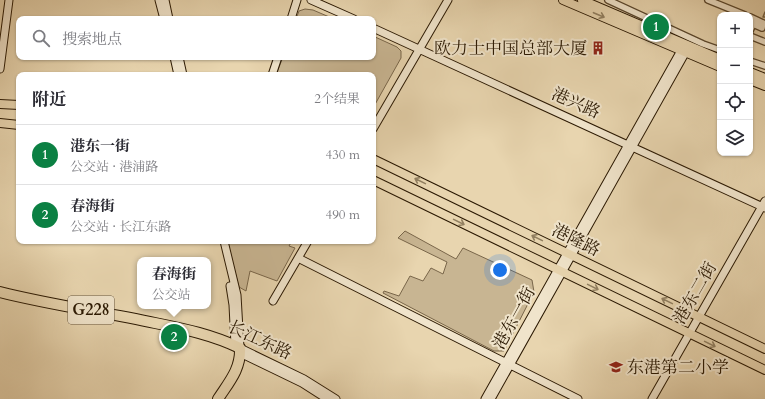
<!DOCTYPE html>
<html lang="zh">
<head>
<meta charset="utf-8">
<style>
  :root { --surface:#fff; --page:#f7f7f7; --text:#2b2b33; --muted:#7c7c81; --line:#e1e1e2; --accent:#0b8043 }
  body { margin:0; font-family:Cardo,"Noto Serif SC",serif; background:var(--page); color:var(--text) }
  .controls { position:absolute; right:12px; top:12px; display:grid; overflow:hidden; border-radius:8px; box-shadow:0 1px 3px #0004 }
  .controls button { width:36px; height:36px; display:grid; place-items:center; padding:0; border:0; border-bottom:1px solid var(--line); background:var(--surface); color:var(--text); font:20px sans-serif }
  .you { position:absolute; left:500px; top:270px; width:14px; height:14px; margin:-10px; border:3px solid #fff; border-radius:50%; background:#1a73e8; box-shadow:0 0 0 6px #1a73e833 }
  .badge { display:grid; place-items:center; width:26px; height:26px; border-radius:50%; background:var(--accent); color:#fff; font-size:13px; font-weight:700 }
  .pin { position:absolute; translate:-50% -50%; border:2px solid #fff; box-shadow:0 1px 4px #0006 }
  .popup { position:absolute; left:137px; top:257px; width:74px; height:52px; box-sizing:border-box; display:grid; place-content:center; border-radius:8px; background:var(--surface); filter:drop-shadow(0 1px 3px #0005); font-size:13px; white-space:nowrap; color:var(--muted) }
  .popup b { font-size:15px; color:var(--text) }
  .popup::after { content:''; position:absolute; left:50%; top:100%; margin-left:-8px; border:8px solid transparent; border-top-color:var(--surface) }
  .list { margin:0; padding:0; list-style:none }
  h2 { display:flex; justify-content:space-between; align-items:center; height:52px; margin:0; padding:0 16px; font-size:17px }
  h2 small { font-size:13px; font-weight:400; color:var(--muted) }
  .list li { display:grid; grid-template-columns:26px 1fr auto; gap:12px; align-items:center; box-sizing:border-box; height:60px; padding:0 16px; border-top:1px solid var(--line) }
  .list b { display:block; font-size:15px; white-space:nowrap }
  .list p { margin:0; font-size:13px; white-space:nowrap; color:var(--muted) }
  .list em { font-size:13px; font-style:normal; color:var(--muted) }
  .icon { flex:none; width:22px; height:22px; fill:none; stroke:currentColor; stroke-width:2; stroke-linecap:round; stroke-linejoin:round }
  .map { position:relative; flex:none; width:765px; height:399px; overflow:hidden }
  .search { position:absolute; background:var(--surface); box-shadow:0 1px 3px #0004; left:16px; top:16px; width:360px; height:44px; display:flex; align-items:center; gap:10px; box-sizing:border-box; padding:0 14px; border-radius:8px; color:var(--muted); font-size:15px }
  .panel { position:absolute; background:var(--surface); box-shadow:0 1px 3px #0004; left:16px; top:72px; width:360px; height:172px; border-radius:8px }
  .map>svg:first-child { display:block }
</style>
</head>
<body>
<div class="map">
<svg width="765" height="399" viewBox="0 0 765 399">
  <rect width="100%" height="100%" fill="#e8d5af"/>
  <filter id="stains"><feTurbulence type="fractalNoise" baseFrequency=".005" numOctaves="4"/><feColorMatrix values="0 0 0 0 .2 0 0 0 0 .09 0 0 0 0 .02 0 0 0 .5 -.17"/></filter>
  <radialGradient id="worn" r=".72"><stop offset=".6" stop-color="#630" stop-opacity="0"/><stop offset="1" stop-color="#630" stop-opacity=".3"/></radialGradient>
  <path fill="#c8b592" stroke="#79664a" d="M305 9 313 10 334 19H296L299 11Z
    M373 36 397 47 401 51V58L373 108V75H276L283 57H373Z
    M405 231 456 259 463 248 532 280 534 292 504 351H494L383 293 384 291 399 296 410 276 423 281 431 268 443 274 447 262 398 238Z
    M227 241H292L289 246 295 248 277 281 250 271 246 291 239 287Z"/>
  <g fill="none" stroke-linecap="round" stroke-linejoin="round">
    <path stroke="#756346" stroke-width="1.5" d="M765 12 763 17H765"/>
    <g stroke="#5a472d" stroke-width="8">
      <path id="street" d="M608 0 703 44 720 50
        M708 0 745 15
        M750 17 763 23 762 28 753 24 750 31
        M750 36 765 42
        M750 61 765 66"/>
    </g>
    <g stroke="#2a1802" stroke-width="9">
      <path id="secondary" d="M159 0 164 19
        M165 0 169 19
        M311 0 354 19
        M291 19 297 0
        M373 28 765 208
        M174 57 178 75
        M179 57 183 75
        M0 69 9 0
        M272 75 278 57
        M373 129 448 0
        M224 241 237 295 240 348 304 379 336 399
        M298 258 578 399
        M230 286 233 305 235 345 240 353 302 383 327 399
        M273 301 308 241
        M485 399 683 47
        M491 399 688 48
        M652 399 765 201"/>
    </g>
    <g stroke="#2a1802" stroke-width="10">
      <path id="primary" d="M563 0 720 67
        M582 0 720 59
        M750 72 765 78
        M750 80 765 86
        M0 104 19 105
        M0 123 19 125
        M373 159 765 349
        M373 180 765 370"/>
    </g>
    <g stroke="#2a1802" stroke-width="12">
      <path id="highway" d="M0 292C51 305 104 312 155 323 185 329 213 335 240 348 241 369 229 382 218 399"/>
    </g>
    <use href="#street" stroke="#f0e4cb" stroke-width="5.5"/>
    <use href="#secondary" stroke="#f0e4cb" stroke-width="7"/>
    <use href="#primary" stroke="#e8d5af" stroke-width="8"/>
    <use href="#highway" stroke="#e8d5af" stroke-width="10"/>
  </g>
  <defs><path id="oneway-shaft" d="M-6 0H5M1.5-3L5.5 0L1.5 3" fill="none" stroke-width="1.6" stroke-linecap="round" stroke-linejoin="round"/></defs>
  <g stroke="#928061">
    <use href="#oneway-shaft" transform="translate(599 15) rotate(23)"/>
    <use href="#oneway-shaft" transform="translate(420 181) rotate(-154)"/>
    <use href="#oneway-shaft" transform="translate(459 222) rotate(26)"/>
    <use href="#oneway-shaft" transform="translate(537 238) rotate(-154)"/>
    <use href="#oneway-shaft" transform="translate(593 287) rotate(26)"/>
    <use href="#oneway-shaft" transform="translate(667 301) rotate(-154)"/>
    <use href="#oneway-shaft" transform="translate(710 344) rotate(26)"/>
  </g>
  <defs>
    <g id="building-bare" transform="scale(1.08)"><path d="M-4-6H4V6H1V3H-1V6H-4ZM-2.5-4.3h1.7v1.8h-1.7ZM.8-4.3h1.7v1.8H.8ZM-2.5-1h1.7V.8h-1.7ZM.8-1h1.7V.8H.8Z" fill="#8f2418" stroke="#f0e4cb" stroke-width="2.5" paint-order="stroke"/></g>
    <g id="school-bare" transform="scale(1.08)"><path d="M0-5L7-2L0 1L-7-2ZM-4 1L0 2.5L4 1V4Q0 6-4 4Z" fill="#8f2418" stroke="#f0e4cb" stroke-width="2.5" paint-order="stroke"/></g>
  </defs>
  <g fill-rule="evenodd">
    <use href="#building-bare" x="598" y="48"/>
    <use href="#school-bare" x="616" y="367"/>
  </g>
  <g text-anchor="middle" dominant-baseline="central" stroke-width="4" stroke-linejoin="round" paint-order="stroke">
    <rect fill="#f0e4cb" stroke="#65553e" stroke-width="1" x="68" y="296" width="46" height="28" rx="3"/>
    <g font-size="16" font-weight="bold" fill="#2a1802">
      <text x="91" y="310">G228</text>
    </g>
    <g font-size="17" fill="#2a1802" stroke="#f0e4cb" text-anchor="end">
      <text x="587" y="48">欧力士中国总部大厦</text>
      <text x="627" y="367" text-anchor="start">东港第二小学</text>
    </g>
    <g font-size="17" fill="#2a1802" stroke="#f0e4cb">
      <text transform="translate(576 103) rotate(24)">港兴路</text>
      <text transform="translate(576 240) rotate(26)">港隆路</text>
      <text transform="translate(695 293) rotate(-60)">港东二街</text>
      <text transform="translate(514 318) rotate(-61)">港东一街</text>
      <text transform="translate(260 340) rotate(25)">长江东路</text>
    </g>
  </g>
  <rect width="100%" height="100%" filter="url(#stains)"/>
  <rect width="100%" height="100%" fill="url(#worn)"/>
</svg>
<div class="controls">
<button>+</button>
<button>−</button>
<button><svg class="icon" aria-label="locate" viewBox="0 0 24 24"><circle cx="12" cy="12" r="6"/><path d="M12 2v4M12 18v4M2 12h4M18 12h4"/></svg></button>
<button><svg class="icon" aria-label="layers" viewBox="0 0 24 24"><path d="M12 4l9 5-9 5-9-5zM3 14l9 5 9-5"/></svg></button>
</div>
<div class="you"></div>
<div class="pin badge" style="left:656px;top:27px">1</div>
<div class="pin badge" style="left:174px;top:337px">2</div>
<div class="popup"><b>春海街</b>公交站</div>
<div class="search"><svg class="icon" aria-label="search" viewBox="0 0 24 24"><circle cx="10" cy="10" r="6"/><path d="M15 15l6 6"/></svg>搜索地点</div>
<section class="panel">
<h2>附近<small>2个结果</small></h2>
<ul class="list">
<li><span class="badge">1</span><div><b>港东一街</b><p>公交站 · 港浦路</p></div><em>430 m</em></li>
<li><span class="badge">2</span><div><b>春海街</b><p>公交站 · 长江东路</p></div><em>490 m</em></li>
</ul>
</section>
</div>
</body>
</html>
